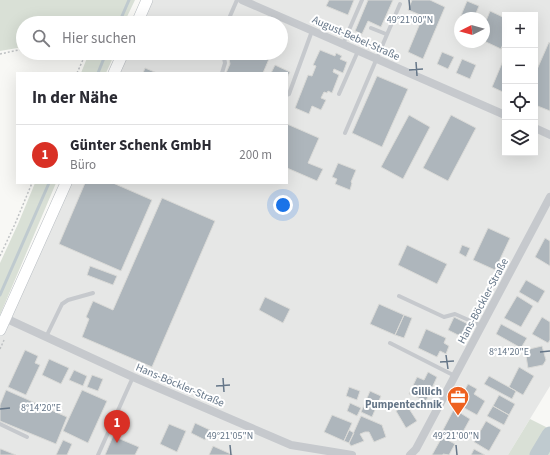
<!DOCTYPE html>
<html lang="de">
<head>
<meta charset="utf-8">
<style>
  :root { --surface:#fff; --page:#f7f7f7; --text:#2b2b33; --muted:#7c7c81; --line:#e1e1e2; --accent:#d93025 }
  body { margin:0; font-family:"Source Sans 3",sans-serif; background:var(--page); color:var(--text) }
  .controls { position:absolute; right:12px; top:12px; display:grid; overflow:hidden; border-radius:0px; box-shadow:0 4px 16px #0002 }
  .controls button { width:36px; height:36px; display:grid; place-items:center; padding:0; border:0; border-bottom:1px solid var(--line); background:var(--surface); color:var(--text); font:20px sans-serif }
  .compass { position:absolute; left:454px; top:12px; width:36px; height:36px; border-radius:50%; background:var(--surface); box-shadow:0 4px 16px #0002; rotate:264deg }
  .you { position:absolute; left:283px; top:205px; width:14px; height:14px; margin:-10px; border:3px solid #fff; border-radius:50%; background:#1a73e8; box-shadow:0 0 0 6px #1a73e833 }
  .badge { display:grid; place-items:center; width:26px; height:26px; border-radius:50%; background:var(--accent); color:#fff; font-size:13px; font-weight:700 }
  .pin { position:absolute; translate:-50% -33px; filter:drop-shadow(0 1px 2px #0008) }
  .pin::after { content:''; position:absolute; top:21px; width:14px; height:12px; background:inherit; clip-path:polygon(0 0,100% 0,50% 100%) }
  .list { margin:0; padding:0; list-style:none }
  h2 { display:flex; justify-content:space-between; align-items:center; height:52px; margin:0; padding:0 16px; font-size:17px }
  h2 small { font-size:13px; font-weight:400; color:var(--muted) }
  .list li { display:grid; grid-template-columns:26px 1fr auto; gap:12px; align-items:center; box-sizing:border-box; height:60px; padding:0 16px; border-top:1px solid var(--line) }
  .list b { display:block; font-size:15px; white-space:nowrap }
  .list p { margin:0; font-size:13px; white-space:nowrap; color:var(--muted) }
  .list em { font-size:13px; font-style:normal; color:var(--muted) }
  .icon { flex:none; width:22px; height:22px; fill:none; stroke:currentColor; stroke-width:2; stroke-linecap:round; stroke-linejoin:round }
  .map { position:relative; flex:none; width:550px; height:455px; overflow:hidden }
  .search { position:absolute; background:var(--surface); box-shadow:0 4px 16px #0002; left:16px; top:16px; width:272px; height:44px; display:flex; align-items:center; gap:10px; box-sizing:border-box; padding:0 14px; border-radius:22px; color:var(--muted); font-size:15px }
  .panel { position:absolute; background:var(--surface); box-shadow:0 4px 16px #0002; left:16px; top:72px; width:272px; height:112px; border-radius:0px }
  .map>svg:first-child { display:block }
</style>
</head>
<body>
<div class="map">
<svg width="550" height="455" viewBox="0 0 550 455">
  <rect width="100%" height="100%" fill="#f8f8f5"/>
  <path fill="#e6e7e6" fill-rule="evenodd" d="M147 0H550V386L508 455H0V330L66 183H287V73H114L123 53H281V23H137ZM505 15H535V153H505ZM460 18H484V42H460Z"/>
  <path fill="#d9e0d6" d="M0 0H135L124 23H23V47L0 51Z
    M89 53H115L106 73H81Z
    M35 183H56L0 315V263L18 224Z
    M530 419 550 429V455H508Z"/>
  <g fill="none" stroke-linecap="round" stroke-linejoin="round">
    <path stroke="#bfcacf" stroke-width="3" d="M119 23 129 0
      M98 73 106 53
      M0 295 49 183"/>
    <path stroke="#bfcacf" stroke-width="17" d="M538 455 550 435"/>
  </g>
  <path fill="#aeb6bc" stroke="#dadad7" d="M329 0H354L348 15 326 6Z
    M368 0H393L381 27 368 21 362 34 355 31Z
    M412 0H430L445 7 423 59 408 52 423 16 408 10Z
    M467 1 479 6 474 18H460V26L457 25Z
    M490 11 505 18V39L501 49 484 41V26Z
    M245 18 255 23H237L239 20Z
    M549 42 550 43V111L535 105V74Z
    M320 50 335 56 336 53 342 56 340 59 347 62 343 73 334 69 333 72 339 75 332 93 328 91 327 93 324 92 321 98 326 100 321 110 312 106 309 114 295 108 308 75 312 76 316 66 313 65Z
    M442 52 454 57 448 69 437 64Z
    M228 53H255L269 59 263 73H226L230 64Z
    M255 53H272L269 59Z
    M505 56V93L492 87Z
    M462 59 476 65 470 79 456 73Z
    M275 65 290 72 287 78V73H271Z
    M145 68 157 73H143Z
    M377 76 408 89 382 147 352 133Z
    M409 115 430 127 403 179 381 167Z
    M451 115 476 128 448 181 423 168Z
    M287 124 319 138 308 163 323 169 317 181 287 168Z
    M338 163 356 170 351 182 352 183 350 190 335 184 337 179 332 177Z
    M85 183H113L152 200 121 271 59 244Z
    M162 198 215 221 152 367 82 337 89 319 86 317 93 301 113 310Z
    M488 228 510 238 495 270 473 260Z
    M545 238 550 241V266L535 257Z
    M407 245 447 264 437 284 398 265Z
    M462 245 470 248 466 257 459 253Z
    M90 266 117 276 113 285 87 275Z
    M526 280 545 291 538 303 519 292Z
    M517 296 533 306 521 327 504 318Z
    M265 297 290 309 283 323 259 310Z
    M379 304 404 315 395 335 370 324Z
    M404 315 412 318 404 338 395 335Z
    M454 317 468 324 462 337 448 330Z
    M542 317 550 322V340L548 343 532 334Z
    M501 324 527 338 521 348 496 334Z
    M426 329 446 338 444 343 449 346 446 354 440 351 437 357 418 348Z
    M542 346 546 360 543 365 528 368 525 350Z
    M25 350 38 356 35 363 40 365 26 395 8 387Z
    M49 359 69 368 61 384 42 375Z
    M519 367 534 376 523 395 509 387Z
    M74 370 87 376 83 386 69 380Z
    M428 372 437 377 426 401 409 394 417 377 424 380Z
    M92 375 103 379 98 391 87 387Z
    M489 376 516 391 512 399 484 384Z
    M468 384 477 389 474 394 485 401 477 415 457 404Z
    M349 387 360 391 357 400 346 396Z
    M6 390 67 417 56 444 0 421V405Z
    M82 390 107 401 88 443 63 431Z
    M370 391 381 396 372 417 361 412Z
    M499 395 515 404 509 415 493 406Z
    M350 403 361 408 357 416 347 411Z
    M406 404 417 421 406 428 396 411Z
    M493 406 509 415 504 425 487 416Z
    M454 409 470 419 459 439 443 430Z
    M332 415 352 423 344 441 324 432Z
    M361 416 382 425 386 437 374 442 369 432H365L360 434 364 441 351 446 349 443Z
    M486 421 501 430 489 451 474 442Z
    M195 423 210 430 205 440 191 433Z
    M169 424 186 431 177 452 160 444Z
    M349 430 354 433 349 443 344 441Z
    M113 436 139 447 135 455H105Z
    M442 437 455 444 449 455 443 454V455H432Z
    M63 440 72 444 67 455H56Z
    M213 446 233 455H209Z
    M0 449H1L16 455H0Z
    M474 449 485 455H471Z"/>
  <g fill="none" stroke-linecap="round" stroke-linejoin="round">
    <g stroke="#b8bdc2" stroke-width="12">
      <path id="secondary" d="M137 23 147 0
        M114 73 123 53
        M0 330 66 183"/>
    </g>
    <path stroke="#bfc2c4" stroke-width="1.5" stroke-dasharray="2 2" stroke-linecap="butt" d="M0 54 23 49
      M77 73 86 53
      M0 256 15 224 32 183
      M0 349 4 340"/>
    <path stroke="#c6c9cd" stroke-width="4" d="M140 16 157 23
      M227 23 237 0
      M371 28 386 34
      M343 44 362 0
      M222 73 225 63 223 53
      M339 94 358 51
      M287 95 289 94 312 31
      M345 133 400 4
      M399 296 444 317 455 314 482 326
      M46 337 62 304 68 300 93 293
      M390 343 455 376
      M0 424 27 437
      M98 455 133 377"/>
    <path stroke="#c6c9cd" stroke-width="8" d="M242 0 505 115
      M535 128 550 135
      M5 318 133 377 291 445 352 455
      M410 455 416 449 550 197"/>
    <use href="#secondary" stroke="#fff" stroke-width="11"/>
  </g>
  <path fill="none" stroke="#657688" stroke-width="1.5" d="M409 0 410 10M416 62 417 76M409 70 423 69M540 352 550 351M446 355 448 369M440 362 454 361M223 378 224 392M216 386 230 385M0 409 10 408M230 445 231 455M456 445 457 455"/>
  <defs>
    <g id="office-pin" transform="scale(1.15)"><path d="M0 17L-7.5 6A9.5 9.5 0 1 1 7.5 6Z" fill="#ee611f" stroke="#fff"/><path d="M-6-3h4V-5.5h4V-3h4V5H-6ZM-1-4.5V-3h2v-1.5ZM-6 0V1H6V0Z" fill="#fff"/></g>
  </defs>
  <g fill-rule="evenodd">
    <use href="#office-pin" x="458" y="397"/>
  </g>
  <g text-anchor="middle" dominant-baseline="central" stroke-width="4" stroke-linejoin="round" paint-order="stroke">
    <g font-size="11" fill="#657688" stroke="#fff">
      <text transform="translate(356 38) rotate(24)">August-Bebel-Straße</text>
      <text transform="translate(483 301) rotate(-62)">Hans-Böckler-Straße</text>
      <text transform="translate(180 385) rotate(23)">Hans-Böckler-Straße</text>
    </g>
    <g font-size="11" font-weight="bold" fill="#657688" stroke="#fff" text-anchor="end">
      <text x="442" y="391">Gillich<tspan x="442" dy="13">Pumpentechnik</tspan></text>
    </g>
  </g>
  <g font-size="10" text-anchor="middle" fill="#657688" stroke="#fff" stroke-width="4" stroke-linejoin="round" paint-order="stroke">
    <text x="410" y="23">49°21'00"N</text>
    <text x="509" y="355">8°14'20"E</text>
    <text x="41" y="411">8°14'20"E</text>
    <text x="230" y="439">49°21'05"N</text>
    <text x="456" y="439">49°21'00"N</text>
  </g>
</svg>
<div class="controls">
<button>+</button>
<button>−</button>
<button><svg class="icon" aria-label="locate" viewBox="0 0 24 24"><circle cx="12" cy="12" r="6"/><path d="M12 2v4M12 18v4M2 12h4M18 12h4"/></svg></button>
<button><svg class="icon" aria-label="layers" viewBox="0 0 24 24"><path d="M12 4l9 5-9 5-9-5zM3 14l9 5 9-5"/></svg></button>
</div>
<svg class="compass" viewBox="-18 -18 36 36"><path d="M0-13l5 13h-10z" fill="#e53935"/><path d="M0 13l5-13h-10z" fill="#7c7c81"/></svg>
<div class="you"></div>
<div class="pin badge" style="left:117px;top:443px">1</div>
<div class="search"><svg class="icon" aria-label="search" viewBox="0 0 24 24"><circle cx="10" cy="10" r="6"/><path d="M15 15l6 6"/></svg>Hier suchen</div>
<section class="panel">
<h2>In der Nähe<small></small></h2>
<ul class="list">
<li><span class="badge">1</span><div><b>Günter Schenk GmbH</b><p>Büro</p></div><em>200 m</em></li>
</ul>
</section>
</div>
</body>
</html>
